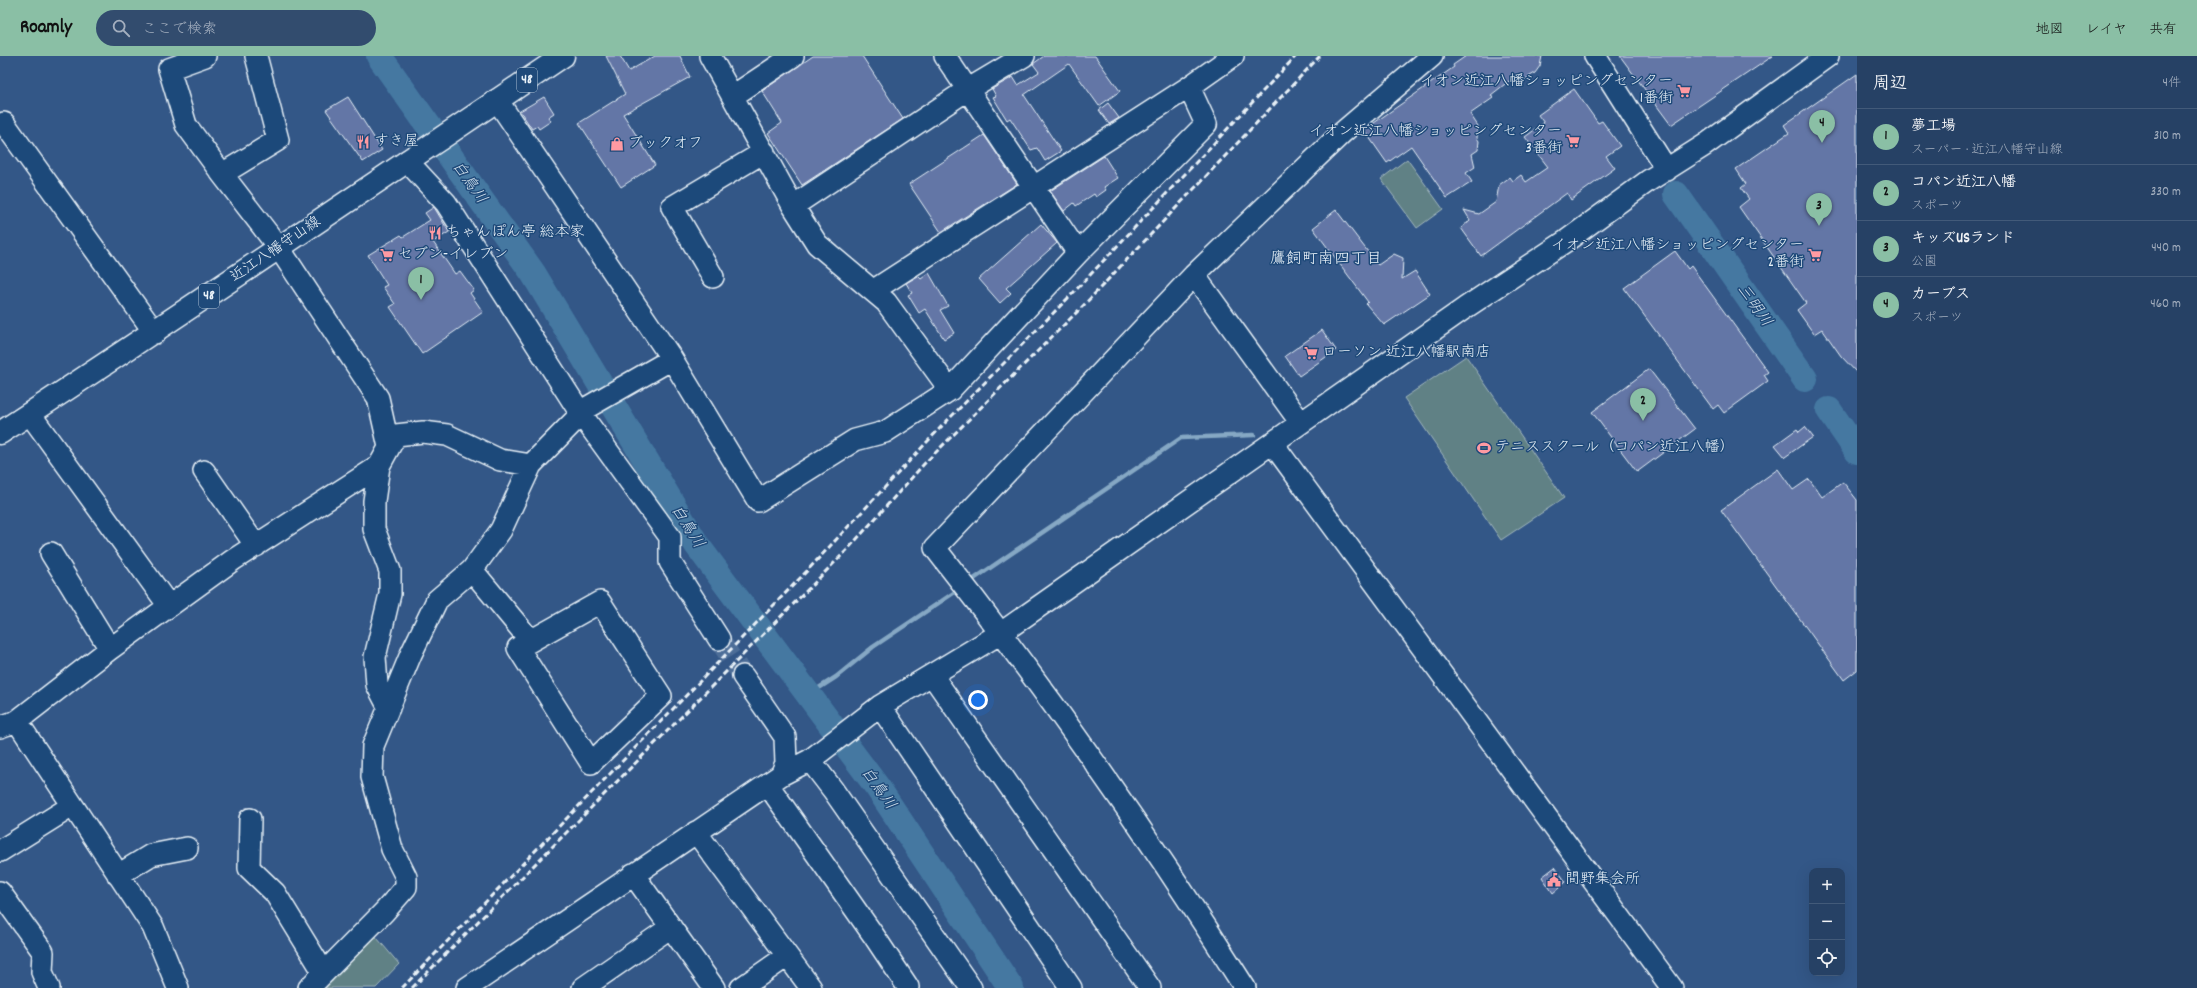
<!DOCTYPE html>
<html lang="ja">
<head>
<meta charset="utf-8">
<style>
  :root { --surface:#264165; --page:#324c6e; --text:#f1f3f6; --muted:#a4afbf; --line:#425a79; --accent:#8abfa5 }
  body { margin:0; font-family:Dekko,"Klee One",sans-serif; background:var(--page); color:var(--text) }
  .controls { position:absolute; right:12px; bottom:12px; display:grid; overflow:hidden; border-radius:8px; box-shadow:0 4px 16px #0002 }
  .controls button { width:36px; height:36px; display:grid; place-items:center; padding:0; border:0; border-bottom:1px solid var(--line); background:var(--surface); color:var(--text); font:20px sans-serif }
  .you { position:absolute; left:978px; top:644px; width:14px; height:14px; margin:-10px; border:3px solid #fff; border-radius:50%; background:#1a73e8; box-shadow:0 0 0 6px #1a73e833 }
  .badge { display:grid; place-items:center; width:26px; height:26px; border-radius:50%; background:var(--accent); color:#111; font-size:13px; font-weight:700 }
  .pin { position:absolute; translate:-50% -33px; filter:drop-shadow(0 1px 2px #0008) }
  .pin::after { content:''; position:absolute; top:21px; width:14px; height:12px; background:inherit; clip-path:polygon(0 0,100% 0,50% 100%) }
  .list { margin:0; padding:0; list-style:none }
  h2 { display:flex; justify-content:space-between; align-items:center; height:52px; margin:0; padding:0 16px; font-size:17px }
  h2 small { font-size:13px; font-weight:400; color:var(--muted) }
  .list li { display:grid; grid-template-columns:26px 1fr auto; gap:12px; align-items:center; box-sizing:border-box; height:56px; padding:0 16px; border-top:1px solid var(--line) }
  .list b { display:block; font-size:15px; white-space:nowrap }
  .list p { margin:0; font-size:13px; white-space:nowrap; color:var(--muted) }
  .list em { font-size:13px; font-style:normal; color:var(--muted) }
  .icon { flex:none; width:22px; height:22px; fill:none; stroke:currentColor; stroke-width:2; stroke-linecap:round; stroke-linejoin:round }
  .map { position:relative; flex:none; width:1857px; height:932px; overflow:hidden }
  header { display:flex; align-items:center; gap:24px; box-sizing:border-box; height:56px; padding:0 20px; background:var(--accent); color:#111 }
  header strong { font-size:19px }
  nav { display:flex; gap:22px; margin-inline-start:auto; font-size:14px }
  .search { width:280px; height:36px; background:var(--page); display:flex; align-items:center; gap:10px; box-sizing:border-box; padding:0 14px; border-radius:22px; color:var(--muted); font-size:15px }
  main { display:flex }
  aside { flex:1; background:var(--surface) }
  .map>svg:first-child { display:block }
</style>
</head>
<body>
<header>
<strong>Roamly</strong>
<div class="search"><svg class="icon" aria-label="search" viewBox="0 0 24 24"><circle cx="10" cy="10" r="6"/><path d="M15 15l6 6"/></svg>ここで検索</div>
<nav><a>地図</a><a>レイヤ</a><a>共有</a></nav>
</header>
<main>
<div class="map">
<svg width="1857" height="932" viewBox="0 0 1857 932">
  <rect width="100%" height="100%" fill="#335787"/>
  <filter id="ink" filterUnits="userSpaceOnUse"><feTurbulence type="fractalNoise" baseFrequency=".025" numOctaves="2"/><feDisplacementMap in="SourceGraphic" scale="8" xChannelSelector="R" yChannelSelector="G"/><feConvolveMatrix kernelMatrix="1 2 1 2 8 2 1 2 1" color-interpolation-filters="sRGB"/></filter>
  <g filter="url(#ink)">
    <path fill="#608185" stroke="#a4b9be" d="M1407 103 1443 153 1417 172 1381 123Z
      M1466 300 1564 442 1501 484 1404 342Z
      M372 876 399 908 376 932H320Z"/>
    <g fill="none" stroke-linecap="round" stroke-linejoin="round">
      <path stroke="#86a8c4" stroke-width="4.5" d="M968 527 1181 382 1254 379
        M808 639 836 621 873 591 961 532"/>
      <path stroke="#4478a1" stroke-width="26" d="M379 0 533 217 697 489 878 732 1011 932
        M1676 138 1805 323
        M1829 354 1857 395"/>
    </g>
    <path fill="#6476a6" stroke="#e8f1f8" d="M606 0H620L629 15 655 0H680L690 21 623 58 655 109 621 131 579 67 625 38Z
      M813 0H862L903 63 802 129 768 77 782 67 762 35Z
      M1044 0H1095L1120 35 1099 50 1069 8 1024 39 1061 95 1045 105 1037 92 1031 94 1010 62 1007 64 993 41 996 40 992 33 1013 21 1018 29 1039 16 1033 8Z
      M1466 0H1542L1540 10 1535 17 1522 25H1509L1491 39 1493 42 1470 58 1478 70 1477 82 1479 85 1478 94 1472 98 1475 111 1466 117 1472 126 1447 142 1411 90 1387 107 1364 74 1454 11 1453 9Z
      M1620 0H1773L1671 69Z
      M1857 18V317L1841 300 1822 273 1814 278 1797 254 1806 247 1739 151 1749 143 1741 132 1746 128 1736 113 1789 77 1784 69Z
      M1574 33 1598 67 1602 65 1620 90 1606 100 1615 112 1571 144 1567 137 1481 200 1461 172 1470 164 1464 154 1479 158 1496 146 1499 129 1510 121 1513 125 1521 119 1526 126 1548 111 1525 81 1544 67 1538 59Z
      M348 41 382 94 363 106 326 54Z
      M544 41 554 57 548 61 551 65 539 73 537 70 532 73 520 55Z
      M1108 47 1119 62 1109 68 1099 54Z
      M984 79 1017 128 941 176 909 128Z
      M1104 100 1118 122 1104 131 1106 134 1096 141 1094 138 1076 150 1074 147 1064 155 1050 135Z
      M434 151 449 176 433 186 455 218 460 215 474 234 470 237 483 256 422 298 390 251 395 248 383 231 387 229 368 199 401 179 403 181 430 164 425 157Z
      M1336 154 1378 209 1394 198 1403 202 1402 223 1415 215 1430 238 1384 269 1366 248 1368 246 1313 172Z
      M1041 168 1057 187 1006 232 1011 237 1000 247 979 223Z
      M1675 195 1688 213 1691 210 1768 316 1764 319 1768 325 1724 357 1718 349 1713 353 1624 232Z
      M929 217 948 250 940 254 954 277 944 283 925 253 919 257 908 239 912 237 906 227 918 220 921 223Z
      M1322 274 1336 294 1299 320 1285 300Z
      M1649 313 1695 373 1637 416 1592 356Z
      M1805 371 1813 381 1785 401 1775 389 1797 373 1799 376Z
      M1778 413 1793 434 1809 423 1822 441 1843 426 1857 444V614L1844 624 1721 454Z
      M1555 811 1566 826 1553 837 1542 821Z"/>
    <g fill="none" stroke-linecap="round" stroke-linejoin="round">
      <path stroke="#4e6e98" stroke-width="21" stroke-dasharray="21 10" stroke-linecap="butt" d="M719 583 743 620"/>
      <g stroke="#e8f1f8" stroke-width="24">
        <path id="minor" d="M205 0 169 13 186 69 222 118
          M256 0 278 84 222 118 279 192 378 342 389 391
          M710 0 793 150 817 188 886 246 950 334
          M945 0 1078 197
          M1595 0 1667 114
          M733 40 793 0
          M497 44 672 303 758 445 855 384 885 376 950 334 1078 197 1206 68 1189 31
          M4 67 155 277
          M407 105 446 147 581 358 670 481V506L719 583
          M793 150 967 34 1024 0
          M1194 219 1301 367
          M713 221 672 151 764 96
          M874 234 1189 31 1233 0
          M30 358 169 550
          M1273 388 1672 932
          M379 410 374 445V473L390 515V538L375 601 377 629 389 652
          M204 415 256 490
          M51 497 110 593
          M472 514 530 584
          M600 546 661 640 591 707 518 592Z
          M932 619 1150 932
          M743 620 785 681 786 707 781 719
          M880 650 1071 932
          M17 665 153 871 178 932
          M0 671 17 665 110 593 233 504 379 410 396 379 423 376 447 379 500 404 531 409 588 351 672 303
          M810 704 833 734 971 932
          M768 729 874 880 908 931
          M250 763 249 812 275 837 324 917
          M696 776 811 932
          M0 795 72 750
          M633 818 714 932
          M118 819 151 799 187 792
          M0 836 43 896 42 916 49 932
          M309 932 384 856 406 831V821L392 793 372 721 373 690 411 598 437 544 472 514 501 474 531 409
          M467 932 781 719 810 704 880 650 1001 577 1465 252 1566 185 1648 125 1705 89 1828 0
          M583 932 671 871
          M741 932 787 900
          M1245 932C1149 780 1046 633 935 492L1194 219 1343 76 1432 0"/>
      </g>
      <g stroke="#e8f1f8" stroke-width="25">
        <path id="major" d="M0 377C189 254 376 126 563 0"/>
      </g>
      <use href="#minor" stroke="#1f4a7a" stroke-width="21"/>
      <use href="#major" stroke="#1f4a7a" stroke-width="22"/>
      <path stroke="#e8f1f8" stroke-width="3" stroke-dasharray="6 3" stroke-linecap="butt" d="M402 932 805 517 941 371 1074 236 1296 0
        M412 932 848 493 924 408 1082 251 1320 0"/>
    </g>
  </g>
  <defs>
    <g id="supermarket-bare" transform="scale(1.08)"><path d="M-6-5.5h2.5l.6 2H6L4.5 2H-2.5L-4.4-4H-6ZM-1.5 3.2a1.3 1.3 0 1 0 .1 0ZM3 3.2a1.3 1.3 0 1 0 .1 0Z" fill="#ff9aa2" stroke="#1f4a7a" stroke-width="2.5" paint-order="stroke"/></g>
    <g id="restaurant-bare" transform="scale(1.08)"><path d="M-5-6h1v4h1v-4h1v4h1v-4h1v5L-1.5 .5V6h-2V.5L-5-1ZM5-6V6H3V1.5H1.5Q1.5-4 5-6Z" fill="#ff9aa2" stroke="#1f4a7a" stroke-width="2.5" paint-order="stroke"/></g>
    <g id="shop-bare" transform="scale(1.08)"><path d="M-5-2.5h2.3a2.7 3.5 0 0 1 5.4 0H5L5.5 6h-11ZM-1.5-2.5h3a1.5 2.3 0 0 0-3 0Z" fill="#ff9aa2" stroke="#1f4a7a" stroke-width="2.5" paint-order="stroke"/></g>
    <g id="stadium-bare" transform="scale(1.08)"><path d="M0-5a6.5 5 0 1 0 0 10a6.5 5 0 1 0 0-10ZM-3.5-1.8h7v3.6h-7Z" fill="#ff9aa2" stroke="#1f4a7a" stroke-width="2.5" paint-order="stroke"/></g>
    <g id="civic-bare" transform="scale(1.08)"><path d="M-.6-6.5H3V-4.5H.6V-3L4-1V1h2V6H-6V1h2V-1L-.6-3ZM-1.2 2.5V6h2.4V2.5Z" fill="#ff9aa2" stroke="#1f4a7a" stroke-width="2.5" paint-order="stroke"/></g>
  </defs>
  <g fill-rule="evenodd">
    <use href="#supermarket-bare" x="1684" y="35"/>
    <use href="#supermarket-bare" x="1573" y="85"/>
    <use href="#restaurant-bare" x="363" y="86"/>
    <use href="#shop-bare" x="617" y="88"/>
    <use href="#restaurant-bare" x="435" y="177"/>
    <use href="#supermarket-bare" x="387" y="199"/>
    <use href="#supermarket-bare" x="1815" y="199"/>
    <use href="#supermarket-bare" x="1311" y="297"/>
    <use href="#stadium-bare" x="1484" y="392"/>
    <use href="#civic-bare" x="1554" y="824"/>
  </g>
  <g text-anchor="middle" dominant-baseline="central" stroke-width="3" stroke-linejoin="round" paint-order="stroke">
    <g fill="#1f4a7a" stroke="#acbfd2" stroke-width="1">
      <rect x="517" y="12" width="20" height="24" rx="3"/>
      <rect x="199" y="228" width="20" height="24" rx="3"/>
    </g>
    <g font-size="14" font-weight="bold" fill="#e8f1f8">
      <text x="527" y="24">48</text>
      <text x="209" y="240">48</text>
    </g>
    <g font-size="15" fill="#e8f1f8" stroke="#1f4a7a" text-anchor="start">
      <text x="1673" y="26" text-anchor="end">イオン近江八幡ショッピングセンター<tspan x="1673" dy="17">1番街</tspan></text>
      <text x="1562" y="76" text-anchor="end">イオン近江八幡ショッピングセンター<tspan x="1562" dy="17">3番街</tspan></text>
      <text x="374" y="86">すき屋</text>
      <text x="628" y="88">ブックオフ</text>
      <text x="446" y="177">ちゃんぽん亭 総本家</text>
      <text x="1804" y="190" text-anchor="end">イオン近江八幡ショッピングセンター<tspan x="1804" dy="17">2番街</tspan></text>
      <text x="398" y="199">セブン-イレブン</text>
      <text x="1322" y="297">ローソン 近江八幡駅南店</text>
      <text x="1495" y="392">テニススクール（コパン近江八幡）</text>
      <text x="1565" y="824">間野集会所</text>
    </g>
    <g font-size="15" fill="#e8f1f8" stroke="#1f4a7a">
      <text transform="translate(276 194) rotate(-34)">近江八幡守山線</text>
    </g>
    <g font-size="16" font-style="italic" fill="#cfdfeb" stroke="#1f4a7a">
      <text transform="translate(469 127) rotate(55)">白鳥川</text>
      <text transform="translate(1754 250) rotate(55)">三明川</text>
      <text transform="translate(687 471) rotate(58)">白鳥川</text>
      <text transform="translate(878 733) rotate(55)">白鳥川</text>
    </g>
    <g font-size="16" fill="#e8f1f8" stroke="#1f4a7a">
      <text x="1326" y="203">鷹飼町南四丁目</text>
    </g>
  </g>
</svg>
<div class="controls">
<button>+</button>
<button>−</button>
<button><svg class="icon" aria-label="locate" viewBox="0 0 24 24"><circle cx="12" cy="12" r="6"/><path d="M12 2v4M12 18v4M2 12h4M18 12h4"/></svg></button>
</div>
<div class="you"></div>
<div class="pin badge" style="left:421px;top:244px">1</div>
<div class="pin badge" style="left:1643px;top:365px">2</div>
<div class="pin badge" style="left:1819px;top:170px">3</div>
<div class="pin badge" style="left:1822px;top:87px">4</div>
</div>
<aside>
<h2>周辺<small>4件</small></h2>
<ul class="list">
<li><span class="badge">1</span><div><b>夢工場</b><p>スーパー · 近江八幡守山線</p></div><em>310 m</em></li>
<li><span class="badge">2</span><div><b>コパン近江八幡</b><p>スポーツ</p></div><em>330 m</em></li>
<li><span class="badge">3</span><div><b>キッズUSランド</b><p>公園</p></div><em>440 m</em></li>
<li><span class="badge">4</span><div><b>カーブス</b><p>スポーツ</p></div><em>460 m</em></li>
</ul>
</aside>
</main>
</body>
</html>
